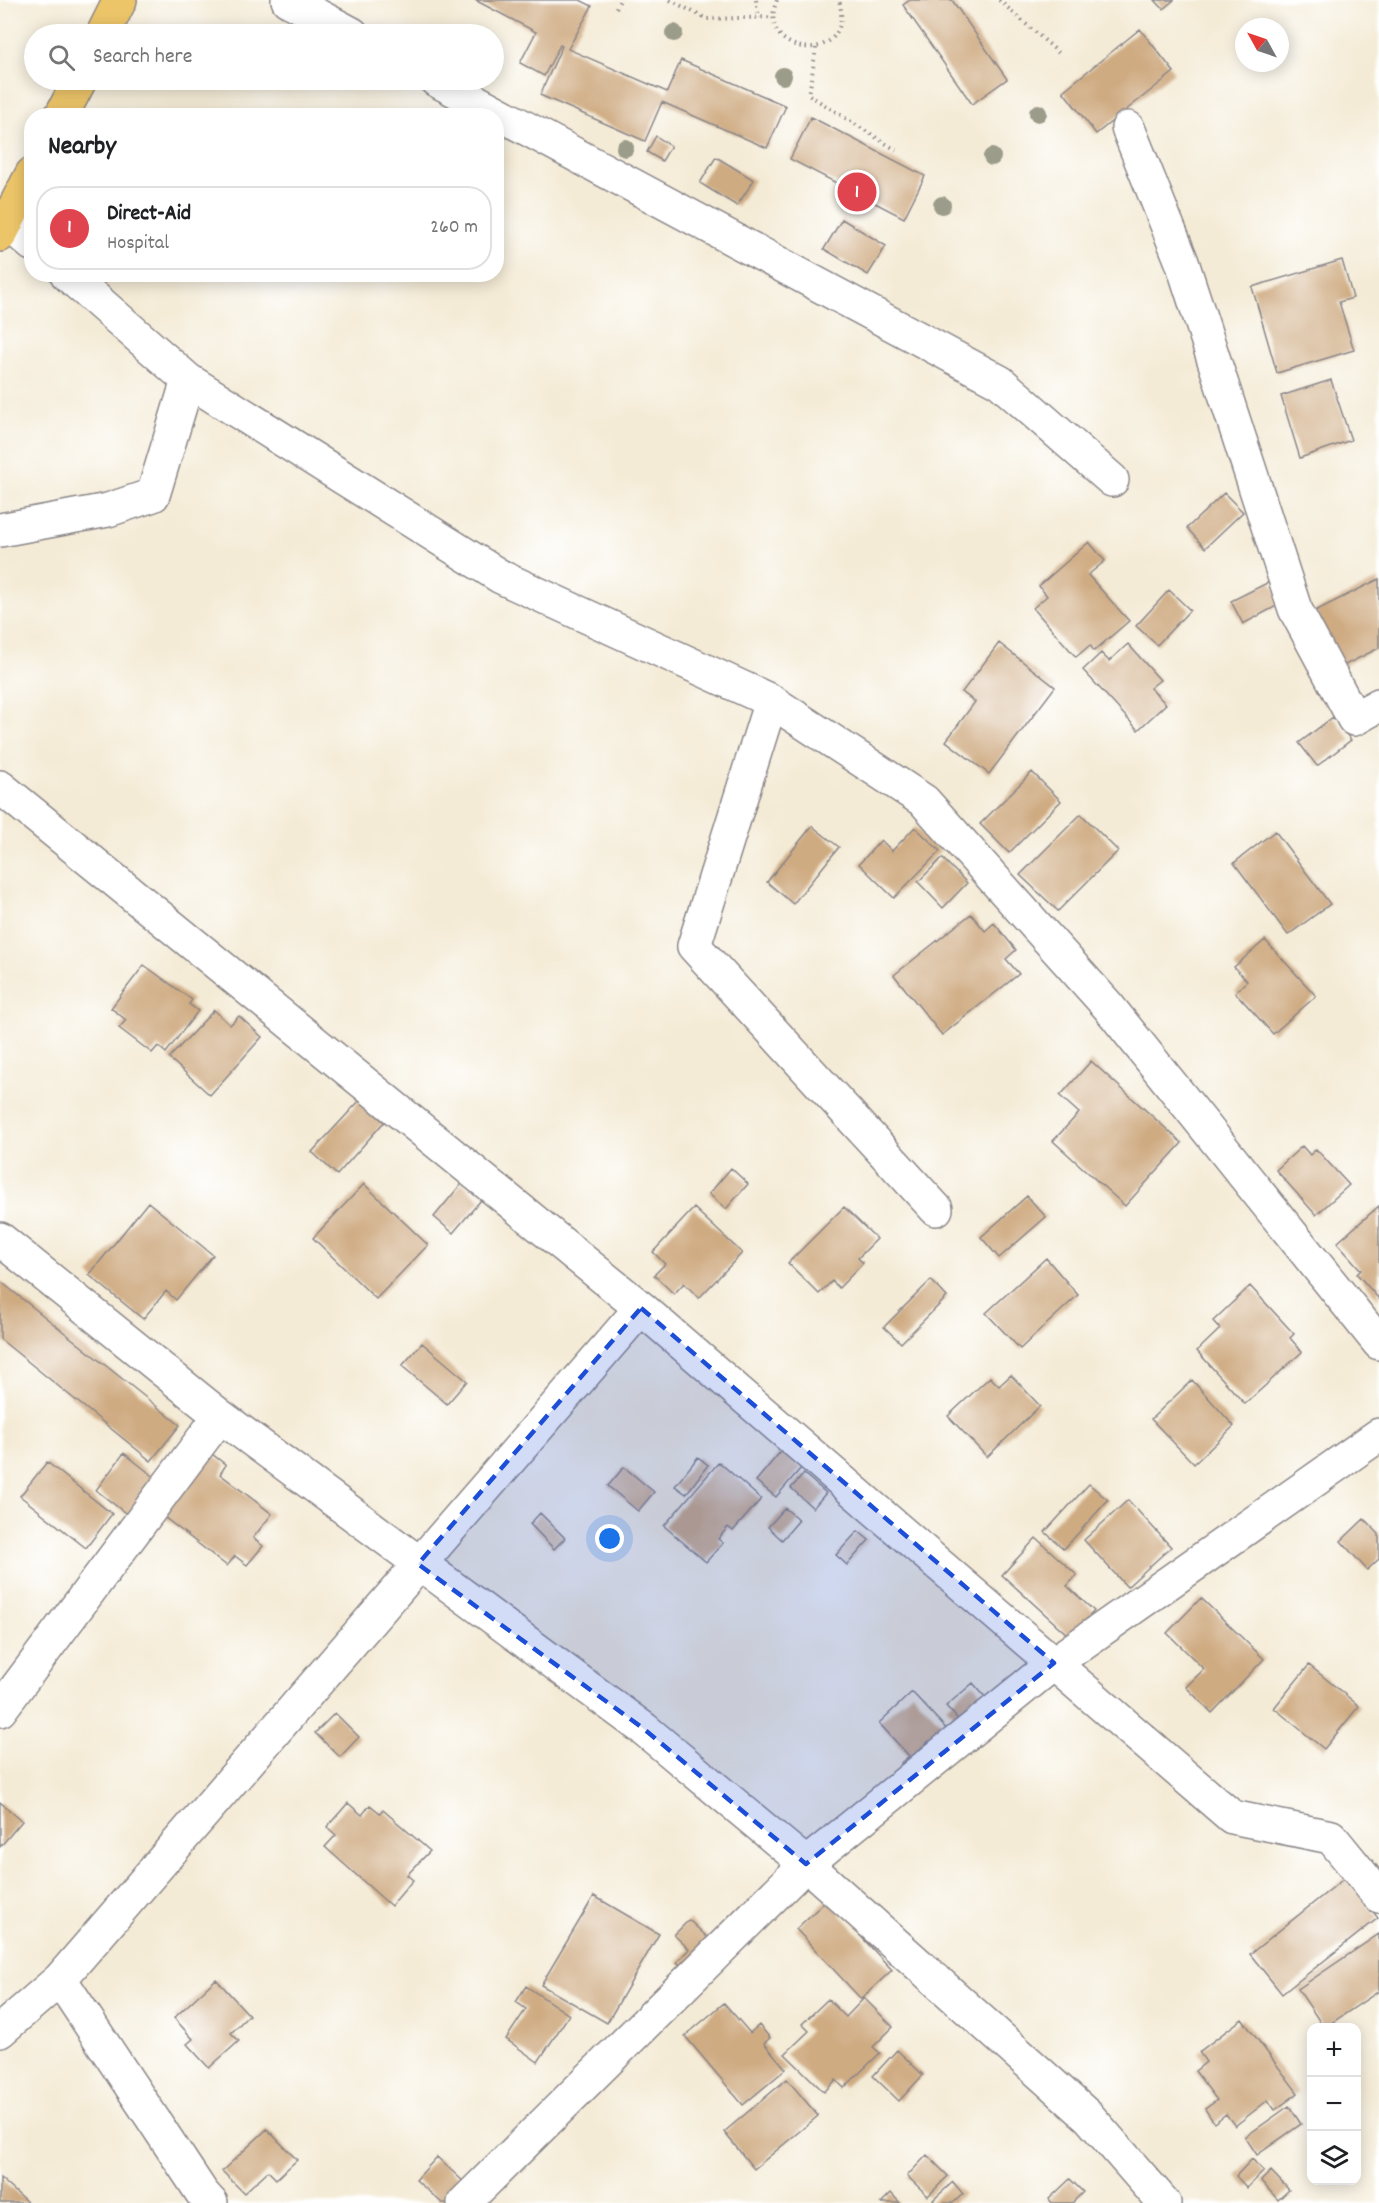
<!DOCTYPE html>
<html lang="en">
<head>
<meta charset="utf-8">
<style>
  :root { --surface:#fff; --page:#f6f6f6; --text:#202124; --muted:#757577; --line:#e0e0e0; --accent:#d1495b }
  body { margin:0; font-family:Dekko,sans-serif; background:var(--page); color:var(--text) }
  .controls { position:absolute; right:18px; bottom:18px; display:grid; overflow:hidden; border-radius:12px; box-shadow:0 3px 15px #0003 }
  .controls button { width:54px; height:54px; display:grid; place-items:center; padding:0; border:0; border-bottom:2px solid var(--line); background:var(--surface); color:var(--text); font:30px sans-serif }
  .compass { position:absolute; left:1235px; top:18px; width:54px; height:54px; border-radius:50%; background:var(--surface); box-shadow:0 3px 15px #0003; rotate:310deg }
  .you { position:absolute; left:610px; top:1539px; width:21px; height:21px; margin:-15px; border:4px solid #fff; border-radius:50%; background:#1a73e8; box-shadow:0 0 0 9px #1a73e833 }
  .badge { display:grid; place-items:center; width:39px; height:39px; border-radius:50%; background:var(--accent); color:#fff; font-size:20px; font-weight:700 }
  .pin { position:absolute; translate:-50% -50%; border:3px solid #fff; box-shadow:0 2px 6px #0006 }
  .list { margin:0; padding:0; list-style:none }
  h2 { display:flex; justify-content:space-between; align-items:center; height:78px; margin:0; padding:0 24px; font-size:26px }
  h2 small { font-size:20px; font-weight:400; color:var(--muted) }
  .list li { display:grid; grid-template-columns:39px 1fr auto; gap:18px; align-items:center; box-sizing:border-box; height:84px; margin:0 12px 12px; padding:0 12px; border:2px solid var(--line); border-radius:24px }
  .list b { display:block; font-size:22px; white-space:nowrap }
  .list p { margin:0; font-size:20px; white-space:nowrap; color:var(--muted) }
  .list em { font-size:20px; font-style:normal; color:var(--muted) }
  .icon { flex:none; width:33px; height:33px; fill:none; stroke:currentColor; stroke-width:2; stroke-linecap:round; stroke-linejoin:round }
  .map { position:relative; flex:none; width:1379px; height:2203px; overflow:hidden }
  .search { position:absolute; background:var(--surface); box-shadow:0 3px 15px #0003; left:24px; top:24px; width:480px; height:66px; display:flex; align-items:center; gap:15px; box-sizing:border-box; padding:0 21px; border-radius:33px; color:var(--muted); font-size:22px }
  .panel { position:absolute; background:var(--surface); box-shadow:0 3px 15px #0003; left:24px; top:108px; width:480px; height:174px; border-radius:24px }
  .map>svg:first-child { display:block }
</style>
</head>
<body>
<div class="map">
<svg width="1379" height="2203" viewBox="0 0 1379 2203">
  <rect width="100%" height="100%" fill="#fff"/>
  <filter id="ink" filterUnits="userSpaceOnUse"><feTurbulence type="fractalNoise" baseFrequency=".0167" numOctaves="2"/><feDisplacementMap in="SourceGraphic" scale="12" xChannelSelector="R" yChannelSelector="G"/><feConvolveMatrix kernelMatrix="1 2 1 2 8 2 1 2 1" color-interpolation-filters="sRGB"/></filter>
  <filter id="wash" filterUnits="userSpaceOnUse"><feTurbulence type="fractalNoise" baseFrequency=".008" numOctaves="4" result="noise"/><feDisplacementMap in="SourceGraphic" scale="24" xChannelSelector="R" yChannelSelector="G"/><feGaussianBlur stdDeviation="1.35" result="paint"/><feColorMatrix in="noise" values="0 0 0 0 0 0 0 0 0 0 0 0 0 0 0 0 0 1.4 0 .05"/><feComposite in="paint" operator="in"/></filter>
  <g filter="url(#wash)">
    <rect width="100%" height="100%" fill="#f4ebd6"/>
    <g id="blocks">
      <path fill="#cfab82" d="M475 0H580L592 6 568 49 667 92 681 60 786 106 767 148 662 102 645 141 540 95 562 46 560 45 544 76 520 63 536 32Z
        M910 0H952L1007 79 972 104 903 5Z
        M1155 0H1174L1163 9Z
        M1140 29 1174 72 1096 134 1063 91Z
        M811 117 925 176 904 218 790 159Z
        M656 136 671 146 662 161 647 152Z
        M716 157 754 180 737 206 700 183Z
        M842 219 886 246 868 275 824 249Z
        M1342 260 1353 298 1339 302 1354 350 1277 373 1252 287Z
        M1331 380 1351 440 1300 458 1281 396Z
        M1224 493 1243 512 1205 548 1187 528Z
        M1089 542 1105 561 1088 575 1129 621 1094 651 1090 645 1076 657 1033 608 1047 596 1039 586Z
        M1379 579V648L1343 666 1315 611Z
        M1271 581 1282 603 1243 624 1231 601Z
        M1169 590 1190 610 1157 645 1136 626Z
        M999 643 1055 687 989 774 946 741 975 702 962 692Z
        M1128 644 1160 680 1150 688 1166 704 1138 730 1083 670 1101 653 1109 661Z
        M1333 717 1351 740 1317 766 1299 743Z
        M1032 772 1061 801 1009 853 980 824Z
        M1081 814 1118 851 1058 911 1020 875Z
        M812 826 839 847 793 904 767 882Z
        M915 827 940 851 894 898 859 864 881 840 892 851Z
        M1275 831 1330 904 1288 935 1234 863Z
        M942 858 967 883 943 908 918 882Z
        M971 914 985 931 994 923 1016 950 1006 959 1019 974 942 1035 894 975Z
        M1265 940 1316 996 1273 1034 1235 992 1247 981 1234 967Z
        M144 965 192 1000 189 1004 198 1011 166 1053 158 1046 152 1053 119 1028 126 1020 111 1008Z
        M214 1010 230 1025 239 1016 262 1037 210 1095 169 1058Z
        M1091 1061 1182 1143 1125 1206 1053 1141 1079 1113 1060 1096Z
        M360 1100 384 1122 337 1175 312 1152Z
        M1302 1146 1310 1155 1316 1149 1349 1185 1316 1215 1276 1170Z
        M731 1168 748 1184 726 1209 709 1194Z
        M462 1183 481 1200 453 1233 434 1217Z
        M364 1184 428 1245 376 1299 313 1238Z
        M1027 1196 1046 1217 999 1258 981 1237Z
        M148 1202 213 1255 176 1300 166 1291 143 1319 89 1275Z
        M1379 1206V1299L1357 1274 1361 1270 1337 1243Z
        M844 1207 877 1239 858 1258 863 1263 839 1288 832 1281 819 1294 788 1263Z
        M694 1208 742 1253 699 1298 684 1283 674 1294 654 1275 665 1264 653 1252Z
        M1046 1258 1078 1295 1020 1349 986 1313Z
        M931 1280 947 1297 901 1343 884 1327Z
        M0 1281 180 1425 151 1461 0 1339Z
        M1250 1286 1294 1334 1290 1338 1302 1352 1245 1404 1197 1351 1220 1329 1213 1321Z
        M422 1343 467 1381 447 1404 402 1366Z
        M1011 1375 1040 1406 987 1457 948 1416 990 1377 999 1386Z
        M1192 1380 1234 1426 1194 1464 1151 1419Z
        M203 1447 226 1465 220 1474 272 1514 253 1538 263 1546 247 1565 235 1556 227 1566 155 1510Z
        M781 1451 801 1468 776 1497 756 1481Z
        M124 1453 158 1480 129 1516 96 1490Z
        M698 1457 708 1465 686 1494 675 1486Z
        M47 1462 112 1514 86 1548 20 1496Z
        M719 1462 761 1499 733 1531 728 1527 718 1539 723 1543 706 1562 664 1526Z
        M624 1467 654 1492 638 1511 608 1486Z
        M804 1474 826 1493 813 1508 791 1488Z
        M1089 1484 1108 1500 1064 1549 1045 1532Z
        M1128 1500 1171 1547 1127 1587 1084 1540Z
        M785 1508 799 1520 782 1540 768 1527Z
        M540 1513 565 1538 554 1549 530 1524Z
        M1364 1519 1379 1534V1559L1367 1570 1341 1541Z
        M858 1531 869 1540 847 1565 836 1555Z
        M1036 1538 1077 1575 1067 1586 1094 1611 1070 1637 1002 1575Z
        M1201 1598 1264 1659 1212 1713 1186 1687 1204 1669 1167 1633Z
        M1309 1665 1359 1706 1324 1749 1274 1708Z
        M973 1683 992 1705 966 1728 946 1706Z
        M912 1692 952 1735 938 1749 929 1741 920 1749 927 1757 910 1772 901 1763 909 1756 879 1723Z
        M335 1713 359 1737 340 1757 315 1733Z
        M0 1802 22 1821 0 1847Z
        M348 1803 362 1815 370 1805 380 1813 383 1810 430 1851 407 1875 413 1880 391 1906 325 1847 336 1835 327 1827Z
        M1346 1877 1378 1918 1282 1994 1250 1954Z
        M594 1896 659 1934 607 2023 541 1985Z
        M830 1897 842 1916 892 1970 861 1999 796 1929Z
        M689 1920 719 1948 692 1977 677 1962 689 1949 674 1935Z
        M1379 1934V1991L1324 2028 1298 1989Z
        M216 1979 249 2015 231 2033 239 2041 209 2068 187 2044 193 2039 174 2018Z
        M526 1986 569 2015 538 2062 506 2039 526 2009 516 2002Z
        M864 1998 893 2027 873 2047 880 2053 844 2088 836 2080 824 2092 785 2054 809 2031 802 2024 828 1999 846 2017Z
        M724 2003 750 2033 759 2025 770 2038 764 2043 786 2069 743 2105 685 2036Z
        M1242 2019 1298 2093 1275 2110 1268 2100 1235 2126 1226 2114 1214 2123 1205 2109 1217 2100 1195 2071 1206 2062 1199 2052Z
        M897 2050 923 2075 899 2101 873 2076Z
        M787 2079 818 2116 754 2169 724 2132Z
        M1289 2106 1301 2124 1257 2155 1245 2137Z
        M267 2129 297 2160 276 2179 268 2171 244 2193 222 2171Z
        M927 2155 948 2176 928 2196 907 2176Z
        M437 2157 465 2183 448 2203H442L416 2180Z
        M1252 2159 1264 2171 1247 2188 1236 2176Z
        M1271 2171 1289 2190 1278 2200 1261 2181Z
        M0 2178 28 2203H0Z
        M1070 2179 1083 2192 1072 2203H1052L1049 2199Z
        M953 2182 963 2194 953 2203H936L933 2200Z
        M891 2193 900 2203H881Z"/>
    </g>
  </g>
  <g filter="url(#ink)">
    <use href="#blocks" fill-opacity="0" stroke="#8b8688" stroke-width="1.5"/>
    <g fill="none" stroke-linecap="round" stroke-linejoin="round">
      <g stroke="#8b8688" stroke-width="36">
        <path id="street" d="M288 0 352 34
          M436 80 1000 382 1112 480
          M1128 128 1182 262 1295 609 1354 719 1379 705
          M7 222 32 244
          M67 274 188 380 501 577 771 701 924 801 1108 1006 1379 1343
          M0 530 108 510 153 495 188 380
          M771 701 694 946 936 1209
          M0 787 641 1308 1232 1817 1331 1837 1379 1896
          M0 1239 220 1416 644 1729 806 1864 1089 2117 1164 2203
          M0 1710 220 1416
          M60 1979 202 2193 211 2203
          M0 2031 60 1979 641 1308
          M464 2203 806 1864 1054 1663 1379 1435"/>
      </g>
      <g stroke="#8b8688" stroke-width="36">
        <path id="primary" d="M103 34 120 0
          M61 116 80 80
          M0 235 32 174"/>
      </g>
      <path stroke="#8b8688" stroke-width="4" stroke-dasharray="1.5 4.5" stroke-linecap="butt" d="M670 0 707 19 773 17
        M756 0 759 18
        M777 0C753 58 857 68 839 0
        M999 0 1061 55
        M616 8 620 0
        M816 48 809 95 896 150"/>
      <use href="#street" stroke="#fff" stroke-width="33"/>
      <use href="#primary" stroke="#edc569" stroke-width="33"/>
    </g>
    <g fill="#9c9c8a">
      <circle cx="674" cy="33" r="9"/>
      <circle cx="783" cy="76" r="9"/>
      <circle cx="1038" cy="113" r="9"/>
      <circle cx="625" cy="148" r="9"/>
      <circle cx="992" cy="157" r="9"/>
      <circle cx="942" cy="205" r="9"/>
    </g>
  </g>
  <path fill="#1d4ed8" fill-opacity="0.2" stroke="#1d4ed8" stroke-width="4.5" stroke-dasharray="12 8" stroke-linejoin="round" d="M641 1308 1054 1663 806 1864 644 1729 418 1564Z"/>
</svg>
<div class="controls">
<button>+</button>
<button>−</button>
<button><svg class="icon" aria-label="layers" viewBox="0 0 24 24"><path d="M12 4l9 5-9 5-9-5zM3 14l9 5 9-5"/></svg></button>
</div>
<svg class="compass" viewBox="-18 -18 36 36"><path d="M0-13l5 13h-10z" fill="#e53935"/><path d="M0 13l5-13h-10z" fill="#757577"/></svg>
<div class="you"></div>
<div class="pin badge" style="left:857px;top:192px;background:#e0444e">1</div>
<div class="search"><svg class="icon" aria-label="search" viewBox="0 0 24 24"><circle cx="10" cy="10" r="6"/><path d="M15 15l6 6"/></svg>Search here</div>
<section class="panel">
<h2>Nearby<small></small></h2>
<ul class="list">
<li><span class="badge" style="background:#e0444e">1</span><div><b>Direct-Aid</b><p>Hospital</p></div><em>260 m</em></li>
</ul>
</section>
</div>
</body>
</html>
